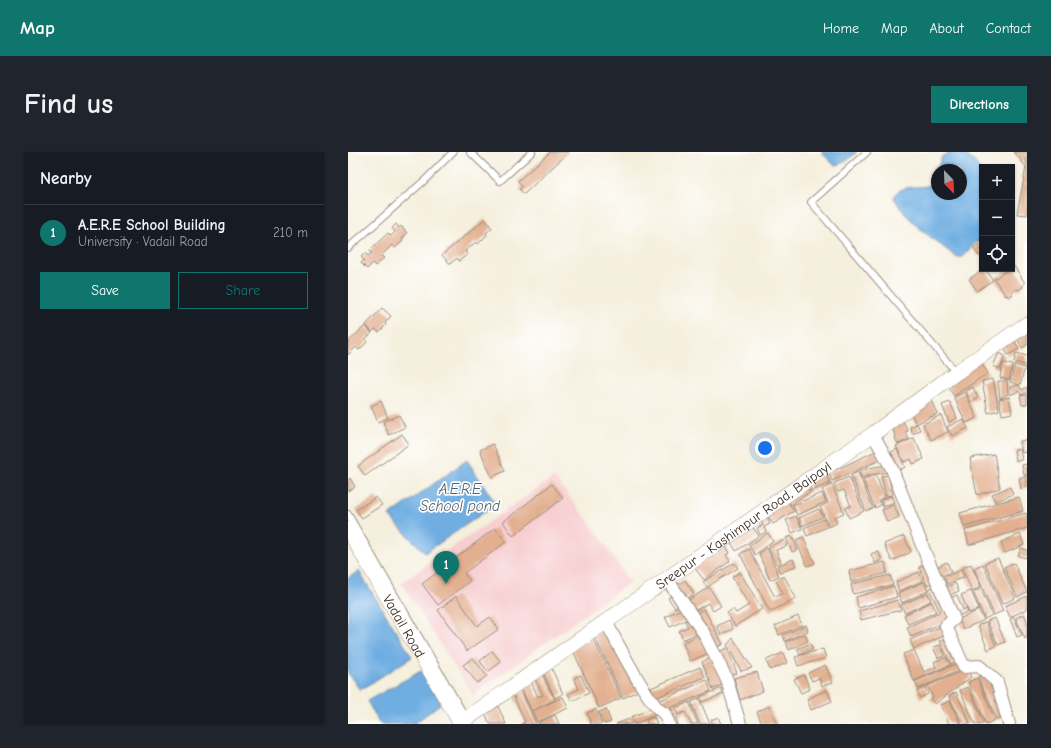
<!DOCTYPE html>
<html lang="en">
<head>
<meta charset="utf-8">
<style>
  :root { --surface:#171b24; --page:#20242c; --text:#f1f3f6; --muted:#9ea1a6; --line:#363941; --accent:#0f766e }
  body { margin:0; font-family:"Comic Neue",sans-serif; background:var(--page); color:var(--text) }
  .controls { position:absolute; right:12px; top:12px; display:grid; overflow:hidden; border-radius:0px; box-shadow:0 1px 3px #0004 }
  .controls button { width:36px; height:36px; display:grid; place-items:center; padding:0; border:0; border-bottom:1px solid var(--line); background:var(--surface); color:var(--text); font:20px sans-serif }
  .compass { position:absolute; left:583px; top:12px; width:36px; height:36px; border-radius:50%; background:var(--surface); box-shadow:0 1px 3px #0004; rotate:157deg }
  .you { position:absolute; left:417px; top:296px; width:14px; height:14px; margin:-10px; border:3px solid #fff; border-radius:50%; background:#1a73e8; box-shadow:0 0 0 6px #1a73e833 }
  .badge { display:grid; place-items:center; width:26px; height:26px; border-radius:50%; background:var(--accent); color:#fff; font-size:13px; font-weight:700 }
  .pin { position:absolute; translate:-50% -33px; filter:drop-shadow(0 1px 2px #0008) }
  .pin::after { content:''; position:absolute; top:21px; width:14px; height:12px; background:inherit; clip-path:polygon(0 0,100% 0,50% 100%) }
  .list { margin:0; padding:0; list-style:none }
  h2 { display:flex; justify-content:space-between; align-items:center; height:52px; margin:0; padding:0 16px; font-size:17px }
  h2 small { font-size:13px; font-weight:400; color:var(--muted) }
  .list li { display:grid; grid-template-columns:26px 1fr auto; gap:12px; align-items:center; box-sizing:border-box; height:56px; padding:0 16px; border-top:1px solid var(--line) }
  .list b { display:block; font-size:15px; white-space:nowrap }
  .list p { margin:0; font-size:13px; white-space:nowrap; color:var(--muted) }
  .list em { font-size:13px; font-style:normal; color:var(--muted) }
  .actions { display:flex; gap:8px; padding:12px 16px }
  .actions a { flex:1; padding:9px 0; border:1px solid var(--accent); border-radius:0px; text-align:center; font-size:14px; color:var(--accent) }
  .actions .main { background:var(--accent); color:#fff }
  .icon { flex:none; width:22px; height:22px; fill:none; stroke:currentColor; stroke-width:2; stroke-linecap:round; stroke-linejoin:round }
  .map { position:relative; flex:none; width:679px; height:572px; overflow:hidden; border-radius:0px }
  header { display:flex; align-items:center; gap:24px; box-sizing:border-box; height:56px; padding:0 20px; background:var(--accent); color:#fff }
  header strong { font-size:19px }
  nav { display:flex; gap:22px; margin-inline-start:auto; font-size:14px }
  .intro { display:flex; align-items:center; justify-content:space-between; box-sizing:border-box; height:96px; padding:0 24px }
  h1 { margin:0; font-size:28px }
  .button { padding:10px 18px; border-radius:0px; background:var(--accent); color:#fff; font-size:14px; font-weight:700 }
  main { display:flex; gap:24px; padding:0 24px }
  aside { flex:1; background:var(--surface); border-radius:0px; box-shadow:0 1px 3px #0004 }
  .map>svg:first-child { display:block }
</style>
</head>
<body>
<header>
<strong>Map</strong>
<nav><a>Home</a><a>Map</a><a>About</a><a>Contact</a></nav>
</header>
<div class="intro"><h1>Find us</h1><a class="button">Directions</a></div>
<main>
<aside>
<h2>Nearby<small></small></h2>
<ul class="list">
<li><span class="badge">1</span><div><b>A.E.R.E School Building</b><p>University · Vadail Road</p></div><em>210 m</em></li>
</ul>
<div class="actions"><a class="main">Save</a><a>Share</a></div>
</aside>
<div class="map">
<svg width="679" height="572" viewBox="0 0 679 572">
  <rect width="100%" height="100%" fill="#fff"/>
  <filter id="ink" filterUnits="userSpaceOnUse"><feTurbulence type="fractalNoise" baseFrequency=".025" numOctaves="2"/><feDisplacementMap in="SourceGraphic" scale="8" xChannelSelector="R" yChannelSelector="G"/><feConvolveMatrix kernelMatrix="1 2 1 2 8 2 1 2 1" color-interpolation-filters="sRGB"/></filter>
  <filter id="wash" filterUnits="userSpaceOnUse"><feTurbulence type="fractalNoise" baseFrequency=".012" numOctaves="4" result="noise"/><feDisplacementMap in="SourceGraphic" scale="16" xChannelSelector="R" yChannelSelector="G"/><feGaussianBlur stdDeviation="0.9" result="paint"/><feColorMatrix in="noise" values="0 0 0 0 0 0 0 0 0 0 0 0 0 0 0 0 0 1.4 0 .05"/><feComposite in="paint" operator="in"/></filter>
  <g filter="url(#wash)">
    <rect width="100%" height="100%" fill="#f5efdd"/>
    <path fill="#f7cfd1" d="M206 325 246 376 282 430 125 543 53 431Z"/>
    <path fill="#70aee2" stroke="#566c80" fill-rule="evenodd" d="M473 0H509C502 6 495 13 486 13Z
      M605 0C618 0 629 10 634 21V88L627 91 614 105H608C586 87 560 71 546 46 550 30 575 38 584 32L594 4ZM589 18H613V42H589Z
      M119 308 148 352 77 401 41 364Z
      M11 419 64 505 12 538 0 521V426Z
      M73 519 93 551 66 572H32L19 549Z"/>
    <g id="blocks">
      <path fill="#e2b090" d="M202 0H221L176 42 171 37 174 35 170 29Z
        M666 0H679V63L669 62 678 15Z
        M137 67 144 76 138 81 139 83 130 92 128 90 117 99 120 102 111 109 109 106 102 112 94 103Z
        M48 72 51 76 53 74 59 81 54 87 55 89 47 96 44 93 33 104 36 106 27 114 25 111 19 117 13 111 16 108 13 105 17 101 20 104 24 101 21 99 40 81 43 84 47 80 44 76Z
        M630 92 634 98V102L631 104 625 96Z
        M666 114 677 131 674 133 675 135 670 138 669 137 663 140 665 142 661 145 659 143 658 144 646 127 661 117H664V115Z
        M637 117 645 128 629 139 621 127Z
        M34 156 43 164 37 171 38 173 31 180 27 177 24 180 18 173Z
        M17 174 24 181 17 187 19 190 11 198 8 195 0 203V190Z
        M676 176 679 182V193L674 196 667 181Z
        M665 186 671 197 660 203 654 191Z
        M651 201 657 204 652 217 645 214Z
        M668 201 679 204V214L666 210Z
        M632 209 640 221 606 244 598 232Z
        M655 211 665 213 661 228 652 226Z
        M667 213 677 216 672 233 662 230Z
        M645 227 651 258 640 261 634 229Z
        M650 229H659L660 242 652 246Z
        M670 233 674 238 679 235V241L673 243 671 239 662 243V235Z
        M625 235 630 246 623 250 618 239Z
        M617 240 629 266 618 271 606 245Z
        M679 243V252L674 253 672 244Z
        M661 245 664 261 654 263 651 247Z
        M583 248 589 262 568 272 561 257Z
        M33 249 40 266 30 270 23 254Z
        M602 250 609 266 601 270 594 253Z
        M51 263 57 275 41 283 35 270Z
        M593 263 600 280 583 288 575 272Z
        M615 267 620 276 604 284 599 275Z
        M555 269 560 279 557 280 561 287 550 292 547 286 548 285 543 274Z
        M569 272 572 278 565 282 562 275Z
        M54 282 61 292 17 324 10 314Z
        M566 286 576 307 565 312 563 307 556 310 548 294Z
        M679 288V300L674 301 672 289Z
        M145 292 157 319 144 325 132 298Z
        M549 297 557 315 551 318 543 300Z
        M672 297 674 308 668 309 666 298Z
        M528 299 532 308 484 329 481 321Z
        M646 302 652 336 629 343 622 306Z
        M679 312V323H676L674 313Z
        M540 313 541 320 522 323 514 326 511 319 526 315Z
        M510 320 525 356 518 359 503 323Z
        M478 322 482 331 463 339 460 330Z
        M527 322 537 345 531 348 533 353 527 356 515 328Z
        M540 323 545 343 538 344 533 324Z
        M679 324V335L673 337 671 326Z
        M501 325 516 359 501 366 497 356 503 354 496 338 490 340 486 331Z
        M2 326 7 335 0 339V328Z
        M204 332 215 346 165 384 155 370Z
        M484 332 496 361 486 365 489 371 481 375 472 355 480 351 474 337Z
        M458 333 462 340 443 353 438 345Z
        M662 335 665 342 647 350 644 342Z
        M474 341 478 350 449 363 445 353Z
        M543 344 546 350 535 355 533 348Z
        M28 345 34 353 14 366 8 358Z
        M671 345 675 359 616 375 612 361Z
        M438 347 446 359 425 372 418 360Z
        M546 353 551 365 539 370 534 358Z
        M471 357 475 365 454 374 451 366Z
        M418 361 422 372 416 375 418 380 412 383 409 376 415 373 411 364Z
        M678 361 679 365V376L621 393 617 378Z
        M448 364 454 377 444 381 438 368Z
        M476 367 479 375 459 384 456 376Z
        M403 373 411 384 388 399 381 387Z
        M147 376 158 390 116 421 122 429 90 453 74 432Z
        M420 381 425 389 407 403 401 394Z
        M672 382 676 393 657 401 653 390Z
        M444 384 450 398 444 400 438 386Z
        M556 384 563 400 544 409 536 392Z
        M455 385 467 411 459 414 448 388Z
        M436 388 439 394 428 398 433 410 428 412 420 395Z
        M377 393 382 401 378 403 382 409 356 428 346 415Z
        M419 396 431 424 422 428 411 402Z
        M673 396 679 398V406L670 404Z
        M401 397 427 445 435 441 428 429 436 424 448 446 422 460 392 402Z
        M530 399 534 408 527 411 523 402Z
        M650 406 667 446 654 452 637 411Z
        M445 407 448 414 432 421 429 414Z
        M537 410 539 421 503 430 501 419Z
        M599 410 603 420 589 426 585 417Z
        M386 411 390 416 359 435 355 430Z
        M580 411 588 429 579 433 571 415Z
        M666 411 679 440 669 445 656 415Z
        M623 412 633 435 624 439 614 416Z
        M635 412 655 459 646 463 626 416Z
        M613 418 616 425 599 432 596 425Z
        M392 420 414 457 387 474 379 461 385 457 388 461 401 453 384 425Z
        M571 420 575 429 551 439 548 430Z
        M542 423 545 433 505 442 503 432Z
        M337 428 346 442 336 448 327 434Z
        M576 430 580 439 554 451 550 441Z
        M607 431 611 439 598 445 595 436Z
        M589 433 604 467 563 485 559 475 592 460 581 437Z
        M546 434 549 445 510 456 508 445Z
        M361 435 373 454 365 459 360 451 345 460 339 449Z
        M633 437 644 463 637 467 625 440Z
        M623 439 631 457 621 461 613 443Z
        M580 441 583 449 557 461 553 453Z
        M326 443 332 453 327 456 320 446Z
        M609 443 615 458 618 456 620 460 607 465 599 447Z
        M108 444 129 474 142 465 151 477 119 499 90 458Z
        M679 444V457L662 465 657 454Z
        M550 448 553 458 513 468 511 459Z
        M584 450 588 460 560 472 556 463Z
        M337 455 351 480 335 488 331 479 340 475 337 469 342 466 322 475 317 465Z
        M356 457 375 492 365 497 346 462Z
        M631 458 636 468 615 477 611 467Z
        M676 462 679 469V486L677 487 668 466Z
        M450 464 454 473 431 483 427 474Z
        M666 465 674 483 669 485 662 467Z
        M647 466 657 490 650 493 639 469Z
        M381 468 385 477 373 483 369 474Z
        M638 470 648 494 640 498 630 473Z
        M458 473 460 479 437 489 435 483Z
        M264 474 293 537 275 546 246 483Z
        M594 474 598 483 566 497 562 488Z
        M353 481 364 500 342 509 335 491Z
        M457 482 460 489 441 498 438 490Z
        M601 485 611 508 603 512 592 489Z
        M245 486 273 546 251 556 224 496Z
        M385 486 404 516 393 519 379 493Z
        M462 491 465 497 452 503 449 497Z
        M592 493 597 503 590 506 585 495Z
        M379 496 389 521 381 523 368 501Z
        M475 497 478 506 450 514 447 505Z
        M566 498 576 520 588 515 586 510 598 505 602 513 566 529 555 502Z
        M144 499 153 510 140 520 132 509Z
        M435 501 439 511 422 518 418 508Z
        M125 506 139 524 129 531 115 513Z
        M363 506 378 531 365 537 354 510Z
        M612 510 615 517 570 537 567 529Z
        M477 513 485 530 474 534 471 526 464 529 460 521Z
        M203 515 215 542 207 546 194 518Z
        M352 515 357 525 307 546 303 536Z
        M619 517 623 525 587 552 582 547 585 545 579 534Z
        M409 520 415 539 392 548 386 526Z
        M194 522 207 548 184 559 171 532 182 527 190 545 195 543 186 525Z
        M637 522 656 565 649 568 630 525Z
        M233 523 241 541 224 549 220 542 231 537 226 526Z
        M456 523 462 537 453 541 446 527Z
        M629 526 647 568 638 572 620 530Z
        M359 528 363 539 314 559 310 549Z
        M171 534 188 572H173L177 570 163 538Z
        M577 535 580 542 572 546 569 539Z
        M620 535 636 570 632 572H627L612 538Z
        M373 536 375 542 354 550 352 545Z
        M479 538 484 549 463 558 459 547Z
        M608 540 622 572H614L601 544Z
        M215 545 220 556 189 570 184 559Z
        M351 546 362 572H352L343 550Z
        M602 549 612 572H601L593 553Z
        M148 550 158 572H142L135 557Z
        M341 550 350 572H343L337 560 330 563 327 556Z
        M421 554 429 572H414L409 560Z
        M307 555 310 562 286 572 283 565Z
        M248 557 254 572H243L239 561Z
        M258 557 263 570 256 572 251 560Z
        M324 557 330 572H322L317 560Z
        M207 563 211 572H191L190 571Z
        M306 565 309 572H300L298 568Z
        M370 565 373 572H365L363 568Z
        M281 567 283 572H268Z"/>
    </g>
  </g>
  <g filter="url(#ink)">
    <use href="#blocks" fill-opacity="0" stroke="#988c7e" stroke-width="1"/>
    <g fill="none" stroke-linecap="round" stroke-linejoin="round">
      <g stroke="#988c7e" stroke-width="8">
        <path id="service" d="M122 0 152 29 184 0
          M519 0 463 50 608 220
          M0 96 77 28 105 0
          M0 362 118 566"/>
      </g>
      <g stroke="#988c7e" stroke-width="14">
        <path id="minor" d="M525 282 544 317 579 406 606 467 598 474 616 515 631 514 649 530 661 572
          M319 427 357 483 379 528 392 572
          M258 470C267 486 302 556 316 561L321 572"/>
      </g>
      <g stroke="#988c7e" stroke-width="16">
        <g id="tertiary">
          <path id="s1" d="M0 377 113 572"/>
          <path id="s2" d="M111 572 319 427 525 282 609 220 679 172"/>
        </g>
      </g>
      <use href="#service" stroke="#fff" stroke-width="6"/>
      <use href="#minor" stroke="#fff" stroke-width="12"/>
      <use href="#tertiary" stroke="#fff" stroke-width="15"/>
    </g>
  </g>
  <g text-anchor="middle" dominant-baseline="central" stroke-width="3.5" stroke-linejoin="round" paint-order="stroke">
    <g font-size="14" fill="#3b2a1e" stroke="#fff">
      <text stroke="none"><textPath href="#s2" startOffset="347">Sreepur - Kashimpur Road, Baipayl</textPath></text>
      <text stroke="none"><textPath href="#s1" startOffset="112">Vadail Road</textPath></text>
    </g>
    <g font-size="15" font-style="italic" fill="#505f6c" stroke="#fff">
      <text x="112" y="337">A.E.R.E<tspan x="112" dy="17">School pond</tspan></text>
    </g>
  </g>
</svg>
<div class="controls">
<button>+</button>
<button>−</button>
<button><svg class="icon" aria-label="locate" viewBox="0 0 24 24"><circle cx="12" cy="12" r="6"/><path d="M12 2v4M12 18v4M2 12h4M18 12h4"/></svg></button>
</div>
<svg class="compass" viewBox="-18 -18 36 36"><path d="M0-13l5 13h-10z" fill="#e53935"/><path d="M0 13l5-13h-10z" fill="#9ea1a6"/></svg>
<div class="you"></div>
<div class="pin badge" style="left:98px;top:432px">1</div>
</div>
</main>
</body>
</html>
